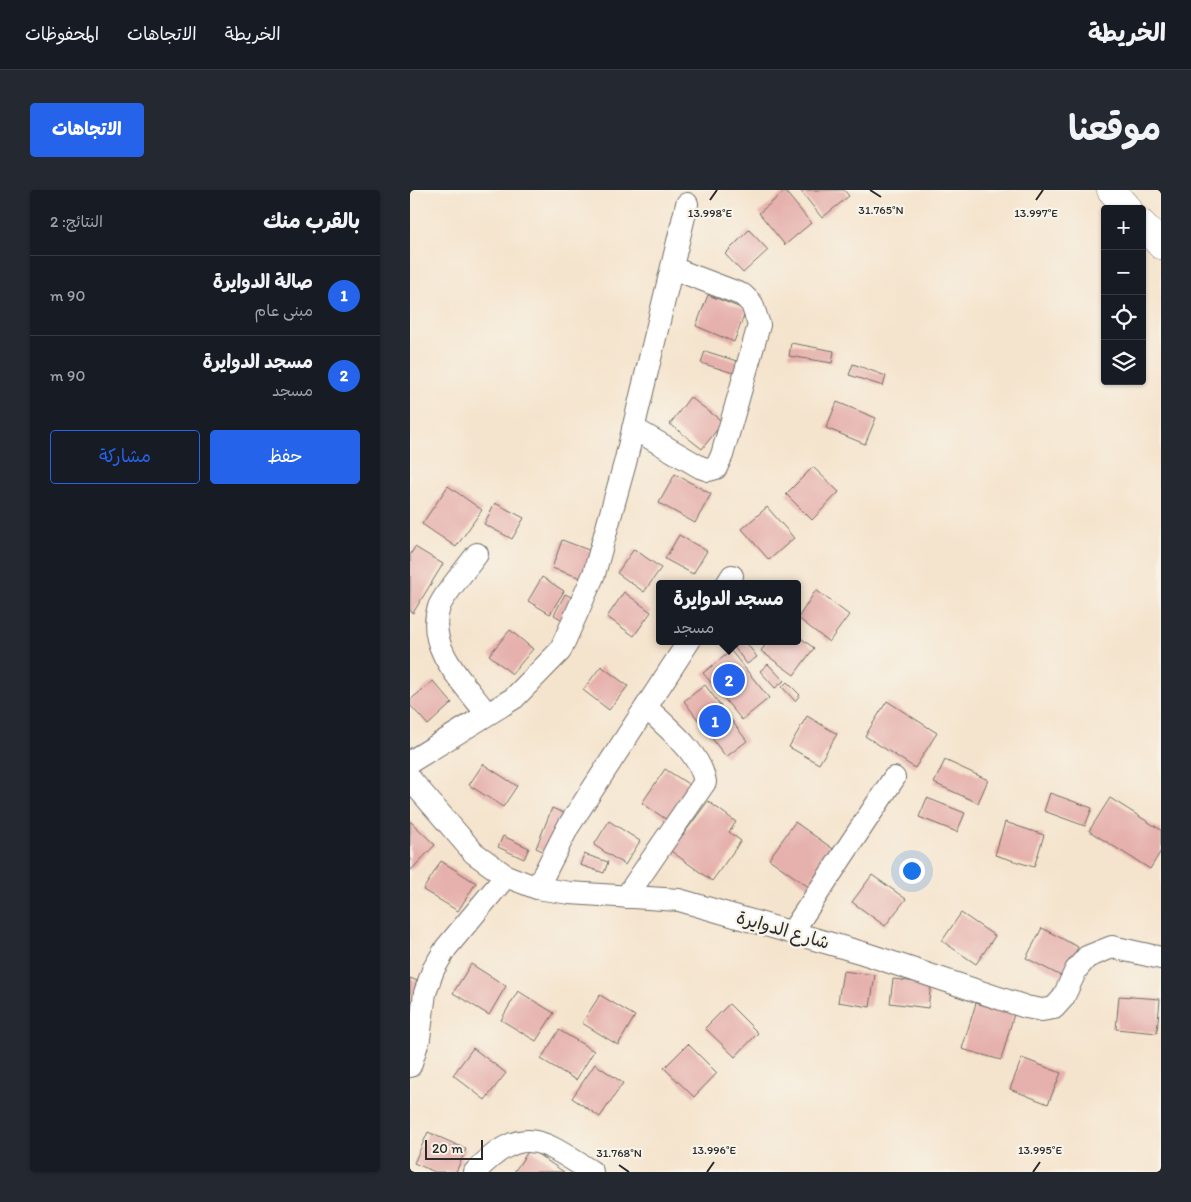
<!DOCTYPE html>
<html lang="ar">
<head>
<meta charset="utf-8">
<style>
  :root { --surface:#171b24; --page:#242831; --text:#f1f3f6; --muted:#9ea1a6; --line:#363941; --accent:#2563eb }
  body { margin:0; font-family:Itim,"Playpen Sans Arabic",sans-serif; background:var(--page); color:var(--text); direction:rtl }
  .controls { position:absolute; right:15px; top:15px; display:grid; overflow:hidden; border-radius:5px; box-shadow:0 1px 4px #0004 }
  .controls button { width:45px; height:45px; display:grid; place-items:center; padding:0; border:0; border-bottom:1px solid var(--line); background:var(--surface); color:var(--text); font:25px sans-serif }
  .scale { position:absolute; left:15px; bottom:12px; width:58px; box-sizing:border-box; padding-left:5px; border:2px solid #2b2b2b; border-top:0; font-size:14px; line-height:18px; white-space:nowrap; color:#2b2b2b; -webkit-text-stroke:4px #f7f3e8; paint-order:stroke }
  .you { position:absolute; left:501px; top:680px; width:18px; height:18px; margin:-12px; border:4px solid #fff; border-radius:50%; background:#1a73e8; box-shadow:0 0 0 8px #1a73e833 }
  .badge { display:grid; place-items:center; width:32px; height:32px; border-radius:50%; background:var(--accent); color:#fff; font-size:16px; font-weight:700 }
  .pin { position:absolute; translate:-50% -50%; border:2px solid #fff; box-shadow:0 1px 5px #0006 }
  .popup { position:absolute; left:246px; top:390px; width:145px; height:65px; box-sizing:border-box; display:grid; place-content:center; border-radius:5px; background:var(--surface); filter:drop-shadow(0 1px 4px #0005); font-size:16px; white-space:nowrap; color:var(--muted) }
  .popup b { font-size:19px; color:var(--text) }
  .popup::after { content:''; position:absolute; left:50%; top:100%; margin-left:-10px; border:10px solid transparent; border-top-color:var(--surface) }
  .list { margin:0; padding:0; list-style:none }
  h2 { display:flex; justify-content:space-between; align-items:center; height:65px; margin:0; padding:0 20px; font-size:21px }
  h2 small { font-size:16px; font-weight:400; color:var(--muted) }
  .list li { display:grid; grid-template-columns:32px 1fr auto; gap:15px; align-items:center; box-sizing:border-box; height:80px; padding:0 20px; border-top:1px solid var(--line) }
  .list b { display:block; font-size:19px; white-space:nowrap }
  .list p { margin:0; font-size:16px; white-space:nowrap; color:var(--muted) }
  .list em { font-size:16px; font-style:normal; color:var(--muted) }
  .actions { display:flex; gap:10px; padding:15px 20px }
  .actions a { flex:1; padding:11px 0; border:1px solid var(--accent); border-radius:5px; text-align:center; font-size:18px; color:var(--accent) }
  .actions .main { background:var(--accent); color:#fff }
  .icon { flex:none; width:28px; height:28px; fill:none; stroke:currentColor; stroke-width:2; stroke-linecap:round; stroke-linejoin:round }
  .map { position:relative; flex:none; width:751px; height:982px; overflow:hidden; direction:ltr; border-radius:5px }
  header { display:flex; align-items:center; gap:30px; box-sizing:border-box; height:70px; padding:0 25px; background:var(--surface); border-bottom:1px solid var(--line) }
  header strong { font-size:24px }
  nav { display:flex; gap:28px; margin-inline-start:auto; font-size:18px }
  .intro { display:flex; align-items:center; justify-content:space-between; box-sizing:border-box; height:120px; padding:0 30px }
  h1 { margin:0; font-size:35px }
  .button { padding:12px 22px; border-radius:5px; background:var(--accent); color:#fff; font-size:18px; font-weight:700 }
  main { display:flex; gap:30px; padding:0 30px }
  aside { flex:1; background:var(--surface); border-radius:5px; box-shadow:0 1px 4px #0004 }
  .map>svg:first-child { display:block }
</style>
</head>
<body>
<header>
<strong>الخريطة</strong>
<nav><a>الخريطة</a><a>الاتجاهات</a><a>المحفوظات</a></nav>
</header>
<div class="intro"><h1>موقعنا</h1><a class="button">الاتجاهات</a></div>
<main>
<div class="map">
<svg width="751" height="982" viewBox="0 0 751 982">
  <rect width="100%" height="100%" fill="#f7f3e8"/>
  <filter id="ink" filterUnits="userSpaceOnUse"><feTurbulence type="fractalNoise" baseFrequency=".02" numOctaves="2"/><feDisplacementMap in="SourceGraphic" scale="10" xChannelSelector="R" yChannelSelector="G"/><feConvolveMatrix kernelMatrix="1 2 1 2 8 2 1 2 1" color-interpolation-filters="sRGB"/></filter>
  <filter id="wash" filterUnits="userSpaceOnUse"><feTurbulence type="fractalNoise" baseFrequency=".0096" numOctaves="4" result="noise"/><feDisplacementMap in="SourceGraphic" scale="20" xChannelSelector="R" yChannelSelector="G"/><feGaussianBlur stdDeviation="1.12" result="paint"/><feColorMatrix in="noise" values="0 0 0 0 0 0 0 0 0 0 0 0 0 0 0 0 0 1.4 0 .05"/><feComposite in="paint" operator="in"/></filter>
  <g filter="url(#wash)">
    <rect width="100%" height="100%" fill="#f5e4cd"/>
    <g id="blocks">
      <path fill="#e6b0ac" d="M390 0H434L439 6 412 28Z
        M375 1 401 33 375 55 349 23Z
        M339 40 358 60 333 83 315 64Z
        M298 105 336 120 324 152 286 136Z
        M381 153 424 161 422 173 379 166Z
        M295 161 336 174 333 186 291 173Z
        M443 174 476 186 473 196 439 185Z
        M280 207 313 232 292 259 260 234Z
        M427 212 466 228 455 254 416 238Z
        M403 277 429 302 402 330 376 304Z
        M265 284 301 304 285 333 249 313Z
        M38 296 72 320 46 357 12 334Z
        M85 313 114 328 102 349 74 334Z
        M357 317 384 348 359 370 332 339Z
        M269 345 297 361 283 384 255 369Z
        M152 350 184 362 174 389 142 378Z
        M5 357 33 374 3 423 0 421V365Z
        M224 359 251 378 234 402 207 383Z
        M132 387 154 401 140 424 118 411Z
        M406 400 439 425 419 452 388 428Z
        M214 402 241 422 224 446 197 427Z
        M155 404 170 411 158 433 144 425Z
        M100 440 123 459 102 484 79 465Z
        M388 446 404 458 384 485 351 461 358 451H388Z
        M335 451 347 467 337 474 324 457Z
        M321 461 359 508 332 530 293 483Z
        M358 474 374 491 365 498 350 481Z
        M191 476 218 496 199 520 173 500Z
        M23 491 42 513 18 535 0 515V510Z
        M377 492 390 505 385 511 372 497Z
        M295 495 337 551 316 567 274 511Z
        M477 511 527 543 505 578 455 546Z
        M397 526 427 544 409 574 379 557Z
        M535 570 578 590 568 613 524 593Z
        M73 574 107 596 93 617 59 595Z
        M255 579 283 597 260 632 232 613Z
        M640 603 682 618 675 636 634 621Z
        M517 608 555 623 547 642 509 627Z
        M700 608 751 640V661L740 679 679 641Z
        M298 611 326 632 319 642 331 651 302 691 261 661Z
        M142 618 154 623 137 663 126 658Z
        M0 631 25 655 0 681Z
        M199 631 230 651 215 675 184 655Z
        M385 632 426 661 400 698 359 669Z
        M595 632 634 645 624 677 585 665Z
        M93 646 119 658 114 669 88 657Z
        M174 664 198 672 194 683 170 675Z
        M31 671 66 693 48 721 13 700Z
        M462 685 496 709 475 736 442 712Z
        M551 723 585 746 566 774 532 751Z
        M632 738 668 757 653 787 616 768Z
        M61 774 96 796 79 825 43 803Z
        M433 781 465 785 460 817 428 812Z
        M0 788 10 792 0 814Z
        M483 789 521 794 518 818 480 813Z
        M108 801 144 823 126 851 91 830Z
        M190 805 225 826 208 855 172 833Z
        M709 806 750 809 747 843 706 839Z
        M566 813 604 824 591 870 552 859Z
        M319 814 348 843 325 867 295 838Z
        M149 840 184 861 166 890 131 869Z
        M278 854 307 883 284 907 254 878Z
        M63 858 96 883 75 910 43 885Z
        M612 868 651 883 638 914 600 899Z
        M185 874 213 893 190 927 162 908Z
        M18 942 56 959 46 982H25L4 973Z
        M120 959 154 982H104Z"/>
    </g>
  </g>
  <g filter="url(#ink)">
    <use href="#blocks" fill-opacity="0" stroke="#726c64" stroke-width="1"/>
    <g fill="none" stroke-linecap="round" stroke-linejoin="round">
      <g stroke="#726c64" stroke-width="24">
        <path id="minor" d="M223 238 290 277 299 280 306 278 312 265 349 135 342 114 333 105 262 78
          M67 364C58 377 33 405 29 417 15 458 55 494 77 524
          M317 394 322 386
          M0 572 104 508 150 461 184 384 215 273 277 14
          M0 589 64 663 96 686 127 698 160 703 269 710 453 763 616 817 632 820 644 818 653 808 666 780 677 767 702 757 751 768
          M127 698 158 637 279 451
          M216 707 295 592C290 562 257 538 236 517
          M382 742 484 588
          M0 876 9 848 15 803 23 780 36 758 96 686
          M65 982C114 932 131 950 182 982"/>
      </g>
      <g stroke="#726c64" stroke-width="29">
        <path id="primary" d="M701 0 718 19
          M732 34 751 55"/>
      </g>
      <use href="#minor" stroke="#fff" stroke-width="22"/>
      <use href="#primary" stroke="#fff" stroke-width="28"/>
    </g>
  </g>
  <path fill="none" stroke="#2b2b2b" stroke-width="2" d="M460 0 471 7M300 10 307 0M626 10 633 0M209 975 219 982M297 982 304 972M623 982 630 972"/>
  <g text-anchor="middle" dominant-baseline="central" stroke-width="4.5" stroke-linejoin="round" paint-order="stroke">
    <g font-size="18" fill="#2b2b2b" stroke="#f7f3e8">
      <text transform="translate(373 740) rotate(16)">شارع الدوايرة</text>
    </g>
  </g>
  <g font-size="12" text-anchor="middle" fill="#2b2b2b" stroke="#f7f3e8" stroke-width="4.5" stroke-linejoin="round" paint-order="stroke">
    <text x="471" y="24">31.765°N</text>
    <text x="300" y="27">13.998°E</text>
    <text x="626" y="27">13.997°E</text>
    <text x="304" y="964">13.996°E</text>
    <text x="630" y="964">13.995°E</text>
    <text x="209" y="967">31.768°N</text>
  </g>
</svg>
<div class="controls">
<button>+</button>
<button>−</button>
<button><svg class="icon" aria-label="locate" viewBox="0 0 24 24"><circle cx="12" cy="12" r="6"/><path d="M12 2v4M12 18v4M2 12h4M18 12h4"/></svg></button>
<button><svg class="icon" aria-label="layers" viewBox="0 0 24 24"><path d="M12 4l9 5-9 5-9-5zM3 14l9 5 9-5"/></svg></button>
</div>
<div class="scale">20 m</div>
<div class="you"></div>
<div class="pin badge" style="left:305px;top:531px">1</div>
<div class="pin badge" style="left:319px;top:490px">2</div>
<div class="popup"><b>مسجد الدوايرة</b>مسجد</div>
</div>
<aside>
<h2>بالقرب منك<small>النتائج: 2</small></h2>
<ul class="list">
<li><span class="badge">1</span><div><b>صالة الدوايرة</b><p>مبنى عام</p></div><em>90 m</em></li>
<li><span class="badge">2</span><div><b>مسجد الدوايرة</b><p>مسجد</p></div><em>90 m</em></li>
</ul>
<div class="actions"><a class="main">حفظ</a><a>مشاركة</a></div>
</aside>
</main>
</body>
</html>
